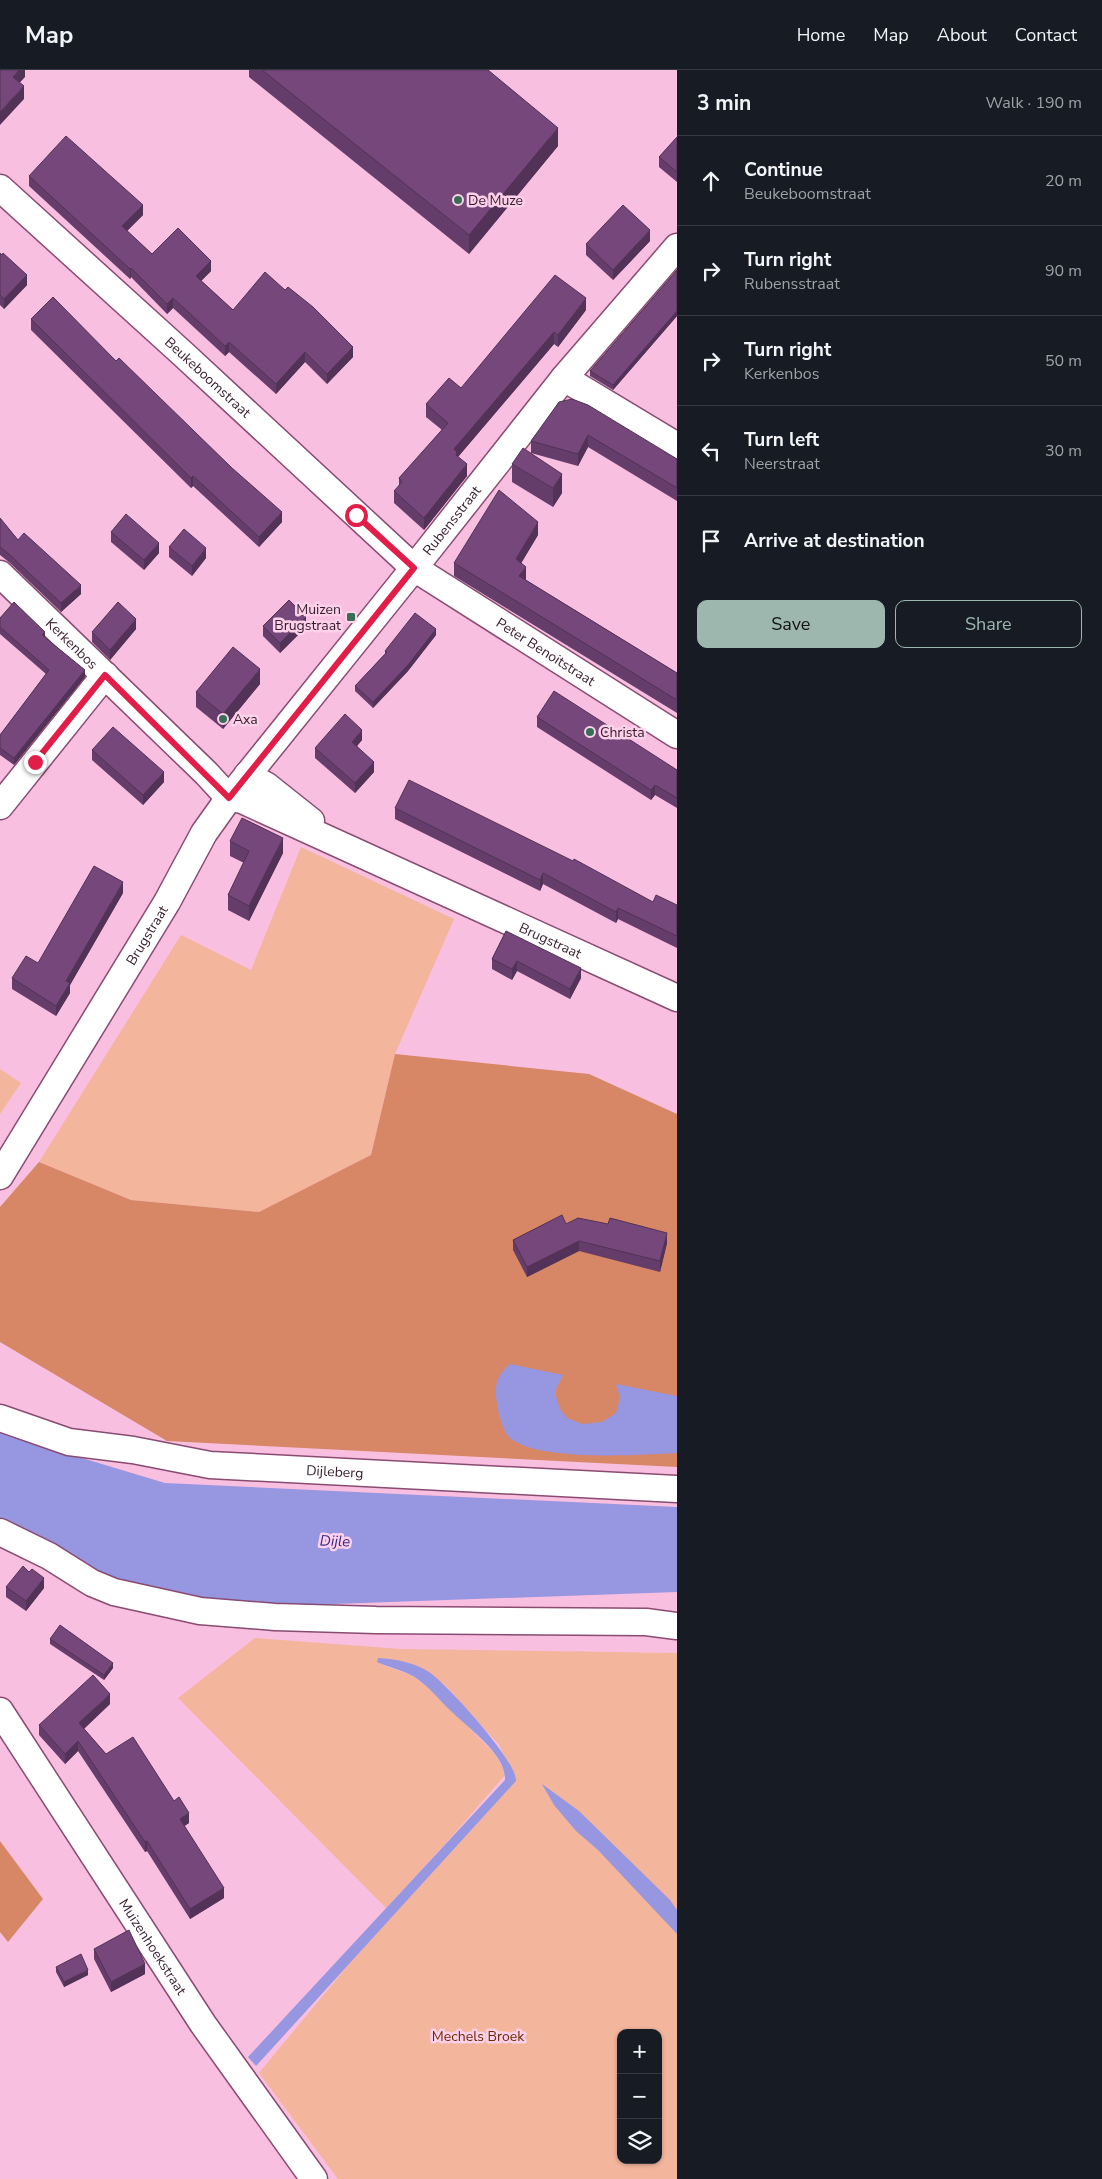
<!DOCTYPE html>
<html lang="en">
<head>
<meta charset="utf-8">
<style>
  :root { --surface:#171b24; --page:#20242c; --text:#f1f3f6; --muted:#9ea1a6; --line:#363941; --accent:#9db7ae }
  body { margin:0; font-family:"Nunito Sans",sans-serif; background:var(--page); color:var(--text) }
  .controls { position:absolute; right:15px; bottom:15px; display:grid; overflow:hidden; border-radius:10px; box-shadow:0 1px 4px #0004 }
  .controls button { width:45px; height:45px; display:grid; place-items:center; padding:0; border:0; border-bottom:1px solid var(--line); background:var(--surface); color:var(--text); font:25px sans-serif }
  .stop { position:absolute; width:15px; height:15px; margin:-11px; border:4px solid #e11d48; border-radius:50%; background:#fff }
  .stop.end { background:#e11d48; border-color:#fff; box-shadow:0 1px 5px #0008 }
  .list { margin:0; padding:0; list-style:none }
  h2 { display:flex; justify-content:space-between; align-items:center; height:65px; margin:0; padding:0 20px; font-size:21px }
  h2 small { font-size:16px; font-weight:400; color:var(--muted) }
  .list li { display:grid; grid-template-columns:32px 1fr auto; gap:15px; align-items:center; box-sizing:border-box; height:90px; padding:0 20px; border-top:1px solid var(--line) }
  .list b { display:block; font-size:19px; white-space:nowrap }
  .list p { margin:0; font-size:16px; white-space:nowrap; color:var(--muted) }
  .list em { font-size:16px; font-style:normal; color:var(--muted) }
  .actions { display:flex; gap:10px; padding:15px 20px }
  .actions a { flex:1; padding:11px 0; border:1px solid var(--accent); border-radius:10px; text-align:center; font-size:18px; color:var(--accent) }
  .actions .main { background:var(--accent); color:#111 }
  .icon { flex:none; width:28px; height:28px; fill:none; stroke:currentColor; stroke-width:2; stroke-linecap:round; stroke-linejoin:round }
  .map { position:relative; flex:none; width:677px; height:2109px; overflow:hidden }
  header { display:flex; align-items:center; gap:30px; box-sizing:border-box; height:70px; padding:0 25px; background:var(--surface); border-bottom:1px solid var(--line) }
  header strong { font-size:24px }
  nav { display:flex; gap:28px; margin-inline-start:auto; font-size:18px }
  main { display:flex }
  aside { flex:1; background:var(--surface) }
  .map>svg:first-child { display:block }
</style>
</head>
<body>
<header>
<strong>Map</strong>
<nav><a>Home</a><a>Map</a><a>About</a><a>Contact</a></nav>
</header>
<main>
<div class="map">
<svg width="677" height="2109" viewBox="0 0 677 2109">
  <rect width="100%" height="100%" fill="#f9bfe0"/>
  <path fill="#f3b59c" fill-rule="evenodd" d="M301 777 454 849 395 984 371 1085 259 1142 131 1130 39 1092 181 865 251 900Z
    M0 999 21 1013 0 1044Z
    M255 1568 401 1579 677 1583V2109H338L259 2003 350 1893 516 1711 499 1675 448 1618 429 1603 410 1593 378 1588 383 1595 411 1605 431 1619 495 1684 506 1704 446 1773 386 1838 178 1628ZM621 1963H658V2090H621Z"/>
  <path fill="#d78766" d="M395 984 589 1004 677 1044V1397L167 1371 0 1272V1137L39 1092 131 1130 259 1142 371 1085Z
    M0 1771 43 1829 8 1872 0 1862Z"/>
  <path fill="#9696e1" d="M510 1294 563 1305 556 1319V1326L560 1339 567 1348 582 1354 602 1352 616 1343 620 1328 616 1314 677 1326V1383C639 1385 536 1392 509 1367 504 1362 499 1346 498 1339 494 1319 494 1308 510 1294Z
    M0 1358 62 1382 165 1413 677 1437V1522L278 1536C225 1532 153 1529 105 1508 69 1493 35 1471 0 1453Z
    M378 1588C396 1589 413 1592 429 1602 447 1614 517 1691 516 1711L256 1996 248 1987 505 1710C507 1685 468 1658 452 1642 439 1630 429 1616 413 1606 402 1600 388 1597 377 1592Z
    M542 1714 579 1741 670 1830 677 1840V1864L598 1780 576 1761 554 1735Z"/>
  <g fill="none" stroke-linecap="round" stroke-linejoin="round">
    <g stroke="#894b72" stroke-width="29">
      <g id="minor">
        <path id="s1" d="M0 118 183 284 414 498 677 665"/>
        <path d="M564 308 677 376"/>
        <path id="s2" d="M0 504 206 703 229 728"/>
        <path d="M247 705 267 716 311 751"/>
        <path id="s3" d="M229 728 242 730 677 928"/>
        <path d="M0 736 105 605"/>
        <path id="s4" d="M0 1106 167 832 204 763 229 728 414 498 564 308 677 177"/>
        <path id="s5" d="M0 1348 69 1372 133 1380 210 1395 677 1419"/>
        <path d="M0 1462 49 1486 92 1513 114 1522 200 1541 275 1547 376 1550 646 1552 677 1556"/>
        <path id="s6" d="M0 1641 203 1954 314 2109"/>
      </g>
    </g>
    <use href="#minor" stroke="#fff" stroke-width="26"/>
  </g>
  <path fill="#653d6a" d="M249 0H488L558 76 469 184 249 7Z
    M677 67V112L659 97V87Z
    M29 106 143 145 127 161 152 184 211 201 201 211 233 240 353 287 327 314 305 292 276 324 229 282 225 286 173 238 167 244 131 207 130 209 29 116Z
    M650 171 613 210 586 185V174Z
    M0 183 27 215 4 239 0 235Z
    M677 200V246L613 320 590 306V301Z
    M586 240 558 277 554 274 458 387 467 406 424 460 394 433V421L399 416V408L442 360 426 347V334L461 318Z
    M31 249 116 291 282 452 259 477 193 416 191 418 31 260Z
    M572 329 677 389V431L588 377 578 396 531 383V371Z
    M512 394 562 423 553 437 512 412Z
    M0 448 18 470 81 524 61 542 10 493 0 485Z
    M111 462 159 483 144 500 111 472Z
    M538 465 521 493 526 510 677 603V643L454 506V493Z
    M169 477 206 488 192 506 169 487Z
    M0 548 45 568 85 607 14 695 0 685V665L46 604 0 564Z
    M263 556 306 557 280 583 263 566Z
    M136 559 110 590 92 572V562Z
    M436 565 408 601 373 638 355 621V616L385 584V581Z
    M260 614 223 659 196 637V622Z
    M537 647 677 700V738L655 725 651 730 537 657Z
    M362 670 357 676 374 702 355 723 315 688V678Z
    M92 680 164 712 143 735 92 690Z
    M395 738 653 832 677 835V878L618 849 616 853 543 814 540 821 395 749Z
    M230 771 283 783 249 851 228 840V825L244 793 230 786Z
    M123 823 70 915V923L56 946 12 919V908L38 893Z
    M506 861 581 908 570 929 517 901 512 910 492 899V889Z
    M566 1154 667 1173 660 1202 579 1181 527 1207 513 1180V1170Z
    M6 1517 44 1518 26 1541 6 1527Z
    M50 1569 113 1598 104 1610 50 1574Z
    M110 1634 84 1659 106 1684 174 1731 189 1753 184 1756 224 1828 190 1849 147 1781 145 1782 78 1681 65 1694 39 1665V1655Z
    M94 1879 145 1904 111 1922 94 1889Z
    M56 1897 88 1905 64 1917 56 1902Z"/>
  <path fill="#523256" d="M19 0H25V7L13 20V7Z
    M24 16V29L0 55V42Z
    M558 58V76L469 184V165Z
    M143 135V145L122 166V156Z
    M650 160V171L613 210V200Z
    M211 191V201L196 216V206Z
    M131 198V207L130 209V199Z
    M27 205V215L4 239V229Z
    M173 228V238L167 244V234Z
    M586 228V240L558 277V265Z
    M677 241V246L613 320V315Z
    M554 262V274L457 388V394L454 379Z
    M229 272V282L225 286V276Z
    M353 277V287L327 314V304Z
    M305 282V292L276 324V314Z
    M588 365V377L578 396V384Z
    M467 394V406L424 460V448Z
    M562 404V423L553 437V418Z
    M193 406V416L191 418V408Z
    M282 442V452L259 477V467Z
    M538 452V465L516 502V489Z
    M159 473V483L144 500V490Z
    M206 478V488L192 506V496Z
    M526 497V510L519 506Z
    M81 515V524L61 542V533Z
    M306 547V557L280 583V573Z
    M136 549V559L110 590V580Z
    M436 559V565L408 601 373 638V632Z
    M45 562V568L42 565Z
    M260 599V614L223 659V644Z
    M85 600V607L14 695V688Z
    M362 660V670L352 682V672Z
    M374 692V702L355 723V713Z
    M164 702V712L143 735V725Z
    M655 715V725L651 730V720Z
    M283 768V783L249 851V836Z
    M543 803V814L540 821V810Z
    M123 812V823L70 915V923L56 946V936L66 911Z
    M618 838V849L616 853V842Z
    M517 891V901L512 910V899Z
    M581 898V908L570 929V919Z
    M667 1163V1173L660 1202V1191Z
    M579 1171V1181L527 1207V1197Z
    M44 1508V1518L26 1541V1531Z
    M113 1593V1598L104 1610V1605Z
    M110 1624V1634L79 1663V1653Z
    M78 1671V1681L65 1694V1684Z
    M189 1743V1753L180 1759V1749Z
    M147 1771V1781L145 1782V1772Z
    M224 1818V1828L190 1849V1839Z
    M145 1894V1904L111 1922V1912Z
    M88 1900V1905L64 1917V1912Z"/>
  <path fill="#75477b" stroke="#523256" d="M0 0H19L13 7 24 16 0 42Z
    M262 0H488L558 58 469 165Z
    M66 66 143 135 122 156 152 184 178 158 211 191 196 206 233 240 265 202 285 220 288 217 313 237 353 277 327 304 305 282 276 314 229 272 225 276 173 228 167 234 131 198 130 199 29 106Z
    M677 67V102L659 87Z
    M623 135 650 160 613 200 586 174Z
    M0 183 2 185 3 183 27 205 4 229 0 225Z
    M677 200V241L613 315 590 301Z
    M555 205 586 228 558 265 554 262 454 379 457 382 456 385 467 394 424 448 394 421 402 412 399 408 448 353 426 334 449 308 461 318Z
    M53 227 116 291 119 288 232 398 282 442 259 467 193 406 191 408 31 249Z
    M572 329 588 335 677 389V418L588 365 578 384 531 371 559 332Z
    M523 378 562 404 553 418 512 394Z
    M499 420 538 452 516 489 526 497 519 506 677 603V630L454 493Z
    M126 444 159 473 144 490 111 462Z
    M0 448 18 470 24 463 81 515 61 533 10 485 0 477Z
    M184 459 206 478 192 496 169 477Z
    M289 530 306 547 280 573 263 556Z
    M14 532 45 562 42 565 85 600 14 688 0 678V665L49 600 0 557V548Z
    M118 532 136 549 110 580 92 562Z
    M415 543 436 559 408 595 373 632 355 616 387 582 385 581Z
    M233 577 260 599 223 644 196 622Z
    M554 621 677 700V728L655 715 651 720 537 647Z
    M345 644 362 660 352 672 374 692 355 713 315 678Z
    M113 657 164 702 143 725 92 680Z
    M409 710 573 791 574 789 653 832 656 825 677 835V866L618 838 616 842 543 803 540 810 395 738Z
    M242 748 283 768 249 836 228 825 249 781 230 771Z
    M94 796 123 812 66 911 70 913 56 936 12 908 26 886 38 893Z
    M506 861 581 898 570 919 517 891 512 899 492 889Z
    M562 1145 566 1154 578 1148 608 1154 610 1148 667 1163 660 1191 579 1171 527 1197 513 1170Z
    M23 1496 29 1502 32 1499 44 1508 26 1531 6 1517Z
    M60 1555 113 1593 104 1605 50 1569Z
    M93 1605 110 1624 79 1653 106 1684 133 1667 174 1731 179 1727 189 1743 180 1749 224 1818 190 1839 147 1771 145 1772 78 1671 65 1684 39 1655Z
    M129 1860 145 1894 111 1912 94 1879Z
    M81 1884 88 1900 64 1912 56 1897Z"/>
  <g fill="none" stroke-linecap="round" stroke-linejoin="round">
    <path stroke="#e11d48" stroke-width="6" d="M35 692 105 605 229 728 414 498 356 445"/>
  </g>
  <g fill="#366e56" stroke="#fdd1ea" stroke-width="2">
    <circle cx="458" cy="130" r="5"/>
    <rect x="346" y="542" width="10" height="10" rx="2.5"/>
    <circle cx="223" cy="649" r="5"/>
    <circle cx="590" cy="662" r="5"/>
  </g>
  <g text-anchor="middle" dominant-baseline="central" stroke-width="5" stroke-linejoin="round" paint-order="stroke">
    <g font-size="14" fill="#371d2d" stroke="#fdd1ea" text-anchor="start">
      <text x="468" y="130">De Muze</text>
      <text x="341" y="539" text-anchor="end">Muizen<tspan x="341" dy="16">Brugstraat</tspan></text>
      <text x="233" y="649">Axa</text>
      <text x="600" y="662">Christa</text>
    </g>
    <g font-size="14" fill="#371d2d" stroke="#fdd1ea">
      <text stroke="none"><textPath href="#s1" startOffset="281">Beukeboomstraat</textPath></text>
      <text stroke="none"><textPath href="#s4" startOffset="798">Rubensstraat</textPath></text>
      <text stroke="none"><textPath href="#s2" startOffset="100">Kerkenbos</textPath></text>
      <text stroke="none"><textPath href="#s1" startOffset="718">Peter Benoitstraat</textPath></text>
      <text stroke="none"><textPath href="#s4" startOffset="282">Brugstraat</textPath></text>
      <text stroke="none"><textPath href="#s3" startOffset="352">Brugstraat</textPath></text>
      <text stroke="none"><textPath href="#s5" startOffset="341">Dijleberg</textPath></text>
      <text stroke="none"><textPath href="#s6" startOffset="281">Muizenhoekstraat</textPath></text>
    </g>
    <g font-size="14" fill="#6f2700" stroke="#fdd1ea">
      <text x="478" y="1966">Mechels Broek</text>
    </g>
    <g font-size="15" font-style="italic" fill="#372a81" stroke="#fdd1ea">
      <text transform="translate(335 1471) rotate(2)">Dijle</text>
    </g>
  </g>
</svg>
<div class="controls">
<button>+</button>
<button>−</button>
<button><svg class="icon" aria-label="layers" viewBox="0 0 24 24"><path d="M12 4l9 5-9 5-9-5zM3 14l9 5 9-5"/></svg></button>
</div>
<div class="stop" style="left:356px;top:445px"></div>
<div class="stop end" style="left:35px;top:692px"></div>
</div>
<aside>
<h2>3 min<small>Walk · 190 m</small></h2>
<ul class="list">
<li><svg class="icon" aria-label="ahead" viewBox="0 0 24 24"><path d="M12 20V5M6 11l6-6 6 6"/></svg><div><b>Continue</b><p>Beukeboomstraat</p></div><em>20 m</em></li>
<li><svg class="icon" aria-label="right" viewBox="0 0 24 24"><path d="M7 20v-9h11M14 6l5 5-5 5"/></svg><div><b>Turn right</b><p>Rubensstraat</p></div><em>90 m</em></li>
<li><svg class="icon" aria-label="right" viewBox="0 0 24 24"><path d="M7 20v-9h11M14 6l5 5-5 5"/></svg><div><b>Turn right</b><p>Kerkenbos</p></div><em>50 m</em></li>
<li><svg class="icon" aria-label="left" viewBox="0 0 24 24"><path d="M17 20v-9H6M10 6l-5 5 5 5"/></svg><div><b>Turn left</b><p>Neerstraat</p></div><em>30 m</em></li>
<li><svg class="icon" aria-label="arrive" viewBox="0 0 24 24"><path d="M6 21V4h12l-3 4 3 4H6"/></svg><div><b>Arrive at destination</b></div></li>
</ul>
<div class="actions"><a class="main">Save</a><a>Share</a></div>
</aside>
</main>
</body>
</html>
